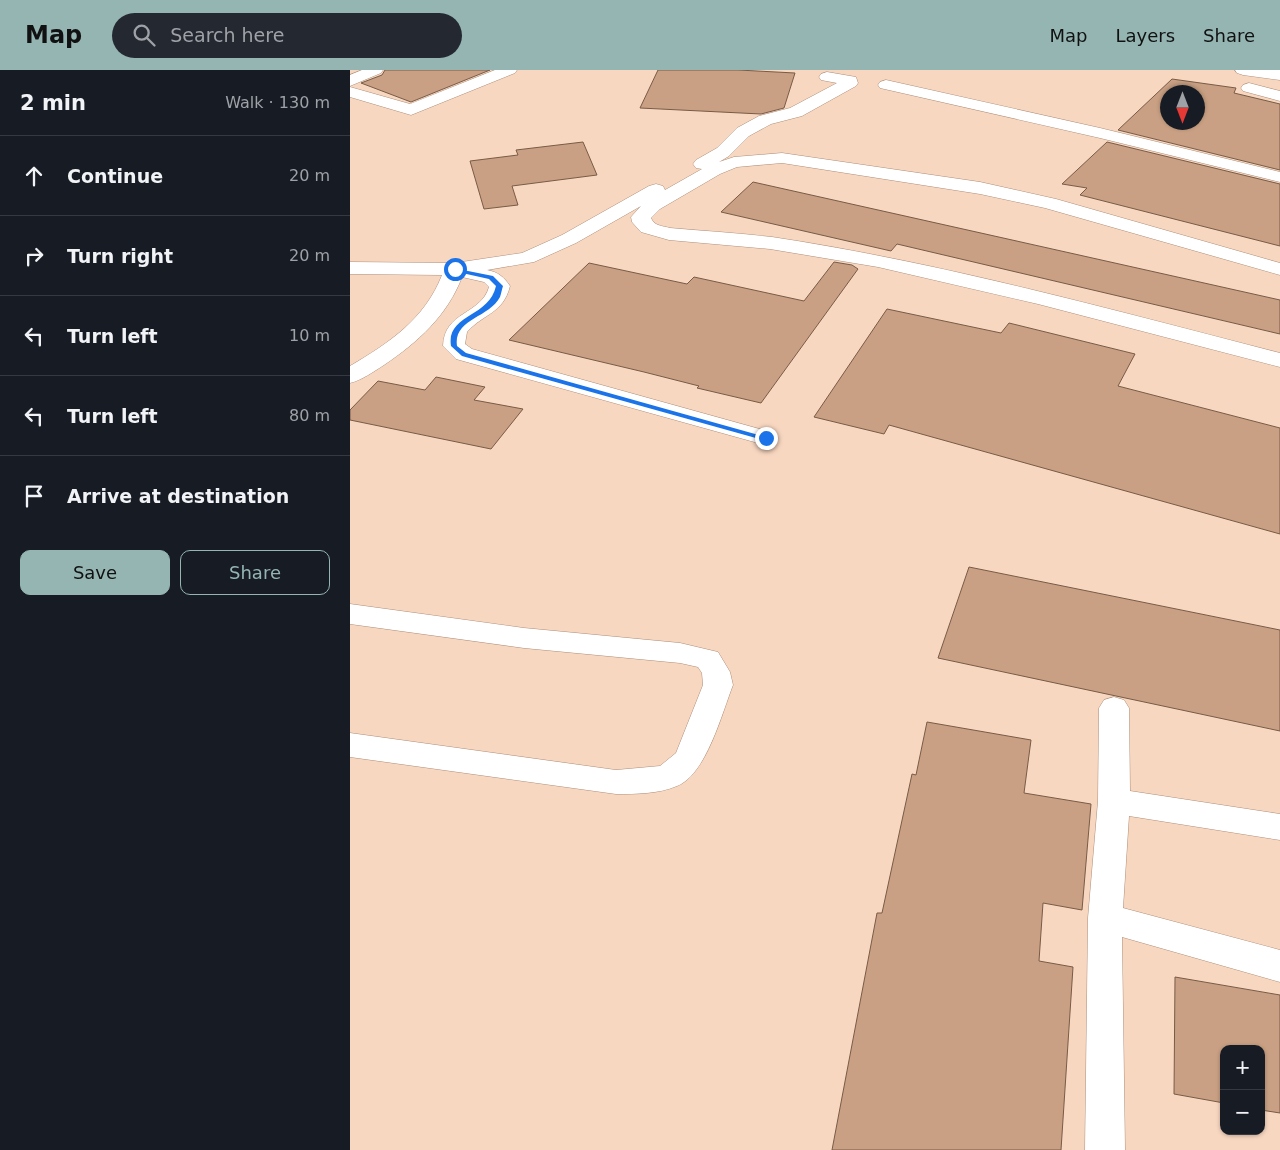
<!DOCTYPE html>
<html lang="en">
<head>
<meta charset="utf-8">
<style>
  :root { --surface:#171b24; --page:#242831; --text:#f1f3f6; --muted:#9ea1a6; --line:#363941; --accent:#94b5b2 }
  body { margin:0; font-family:"DejaVu Sans",sans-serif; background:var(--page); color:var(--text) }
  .controls { position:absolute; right:15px; bottom:15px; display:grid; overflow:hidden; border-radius:10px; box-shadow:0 1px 4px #0004 }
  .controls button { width:45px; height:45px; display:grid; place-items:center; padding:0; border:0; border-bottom:1px solid var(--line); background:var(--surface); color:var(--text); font:25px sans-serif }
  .compass { position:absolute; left:810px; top:15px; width:45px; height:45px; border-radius:50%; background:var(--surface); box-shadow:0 1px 4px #0004; rotate:180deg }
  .stop { position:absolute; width:15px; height:15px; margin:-11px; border:4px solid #1a73e8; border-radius:50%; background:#fff }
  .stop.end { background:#1a73e8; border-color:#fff; box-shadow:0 1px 5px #0008 }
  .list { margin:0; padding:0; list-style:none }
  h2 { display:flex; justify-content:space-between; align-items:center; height:65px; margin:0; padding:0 20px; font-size:21px }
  h2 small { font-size:16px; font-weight:400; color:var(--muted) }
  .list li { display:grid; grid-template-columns:32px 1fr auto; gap:15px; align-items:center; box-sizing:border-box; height:80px; padding:0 20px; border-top:1px solid var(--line) }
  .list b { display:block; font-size:19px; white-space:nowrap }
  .list em { font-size:16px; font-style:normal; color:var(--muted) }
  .actions { display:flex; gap:10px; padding:15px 20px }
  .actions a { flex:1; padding:11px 0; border:1px solid var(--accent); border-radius:10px; text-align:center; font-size:18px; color:var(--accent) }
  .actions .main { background:var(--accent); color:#111 }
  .icon { flex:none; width:28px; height:28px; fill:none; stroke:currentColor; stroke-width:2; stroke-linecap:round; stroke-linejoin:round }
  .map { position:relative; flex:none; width:930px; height:1080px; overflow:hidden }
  header { display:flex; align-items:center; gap:30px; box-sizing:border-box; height:70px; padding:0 25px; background:var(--accent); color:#111 }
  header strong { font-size:24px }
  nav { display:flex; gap:28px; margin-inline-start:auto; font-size:18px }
  .search { width:350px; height:45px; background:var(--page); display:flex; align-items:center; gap:12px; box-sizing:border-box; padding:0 18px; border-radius:28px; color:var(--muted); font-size:19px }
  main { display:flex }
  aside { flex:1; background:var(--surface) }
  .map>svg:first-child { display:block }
</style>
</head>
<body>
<header>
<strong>Map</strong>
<div class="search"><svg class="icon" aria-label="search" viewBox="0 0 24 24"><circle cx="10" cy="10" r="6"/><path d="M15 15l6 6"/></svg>Search here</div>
<nav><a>Map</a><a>Layers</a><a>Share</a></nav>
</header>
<main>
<aside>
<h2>2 min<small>Walk · 130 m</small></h2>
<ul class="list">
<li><svg class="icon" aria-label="ahead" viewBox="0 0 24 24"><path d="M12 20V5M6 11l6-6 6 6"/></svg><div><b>Continue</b></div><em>20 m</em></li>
<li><svg class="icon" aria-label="right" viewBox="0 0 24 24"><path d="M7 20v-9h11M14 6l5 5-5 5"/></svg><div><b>Turn right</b></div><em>20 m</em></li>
<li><svg class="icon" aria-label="left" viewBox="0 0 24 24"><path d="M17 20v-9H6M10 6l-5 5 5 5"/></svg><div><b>Turn left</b></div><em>10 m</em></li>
<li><svg class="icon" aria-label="left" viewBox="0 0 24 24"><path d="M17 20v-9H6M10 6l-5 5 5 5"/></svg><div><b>Turn left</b></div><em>80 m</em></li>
<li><svg class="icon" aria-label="arrive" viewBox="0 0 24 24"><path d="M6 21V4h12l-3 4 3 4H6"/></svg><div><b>Arrive at destination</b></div></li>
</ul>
<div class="actions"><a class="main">Save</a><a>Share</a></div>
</aside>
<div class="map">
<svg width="930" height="1080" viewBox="0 0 930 1080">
  <rect width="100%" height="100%" fill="#f8d7c0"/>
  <path fill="#c9a083" stroke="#785b47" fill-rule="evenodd" d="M35 0H140L61 32 11 13 32 5Z
    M308 0H388L445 3 434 38 411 44 290 38Z
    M822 9 886 18 884 23 930 34V100L768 60ZM818 22H848V52H818Z
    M233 72 247 105 162 116 168 135 134 139 120 91 168 85 166 80Z
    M757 72 930 114V176L730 125 737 118 712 114Z
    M403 112 930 230V264L547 174 541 181 371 142Z
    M484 192 502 195 508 199 411 333 347 318 349 316 294 302 159 270 239 193 337 214 344 207 454 231Z
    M537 239 651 263 659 253 785 284 768 316 930 358V464L539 355 534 364 464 347Z
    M86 307 135 317 124 330 173 339 141 379 0 350V340L28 311 75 320Z
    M619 497 930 560V661L588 588Z
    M577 652 681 670 674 723 741 734 732 840 693 833 689 891 723 897 711 1080H482L527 843H532L562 704 566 705Z
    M825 907 930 925V1043L911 1040V979H874V1033L824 1024Z"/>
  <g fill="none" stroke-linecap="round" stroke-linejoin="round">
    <g stroke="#ad8e79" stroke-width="1">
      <path id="minor" d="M12 0H33L31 3 0 16V5Z
        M145 0H167L165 3 61 45 0 27V17L60 34Z
        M885 0H930V10L893 5 887 3Z
        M477 2 506 7 508 13 506 16 452 46 421 54 399 66 379 86 369 92 384 87 432 83 630 112 706 129 930 193V205L695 138 630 124 432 93 387 97 370 104 310 139 301 148C304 156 313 156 320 158 354 161 388 163 422 167 594 193 762 240 930 283V297L688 234 528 197 420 179 319 170 291 162 282 152 281 147 291 136 226 173 184 192 137 200C148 202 154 207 160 216 153 244 134 243 117 262L115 274 122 279 424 363 428 368 424 373 416 375 408 373 106 289 93 276C94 241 131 245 139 217L134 212 112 207C97 246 68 272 34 295 23 302 12 310 0 313V296C39 273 75 249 92 205L0 204V192L105 193 172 183 212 165 299 116 306 114 313 116 315 120 352 99 346 98 343 94 346 90 367 78 387 58 409 46 440 38 487 13 471 10 469 7 471 4Z
        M536 10 750 58 930 102V112L750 68 530 18 528 15 530 12Z
        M899 13 930 21V31L893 21 891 18 893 15Z
        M0 534 174 558 330 573 368 582 380 602 383 615C372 643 356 705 327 716 308 724 286 724 266 724L0 687V663L266 700 310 696 326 683 353 615 352 603 348 597 330 593 174 578 0 554Z
        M764 627 774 630 779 638 780 721 930 744V770L779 746 773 838 930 880V912L772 867 775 1080H735L738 848 748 731 749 638 754 630Z"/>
    </g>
    <use href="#minor" fill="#fff" fill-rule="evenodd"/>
  </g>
  <path fill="#1a73e8" d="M103 198 143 206 153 216C152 219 151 224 150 227 139 248 103 249 107 276L116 283 419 368 413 370 112 286 101 276C96 244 139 248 146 216L139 209 103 201Z"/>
</svg>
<div class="controls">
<button>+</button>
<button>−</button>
</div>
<svg class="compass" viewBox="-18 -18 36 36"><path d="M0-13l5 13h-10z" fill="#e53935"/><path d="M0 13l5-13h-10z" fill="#9ea1a6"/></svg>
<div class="stop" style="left:105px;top:199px"></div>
<div class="stop end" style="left:416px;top:368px"></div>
</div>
</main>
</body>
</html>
